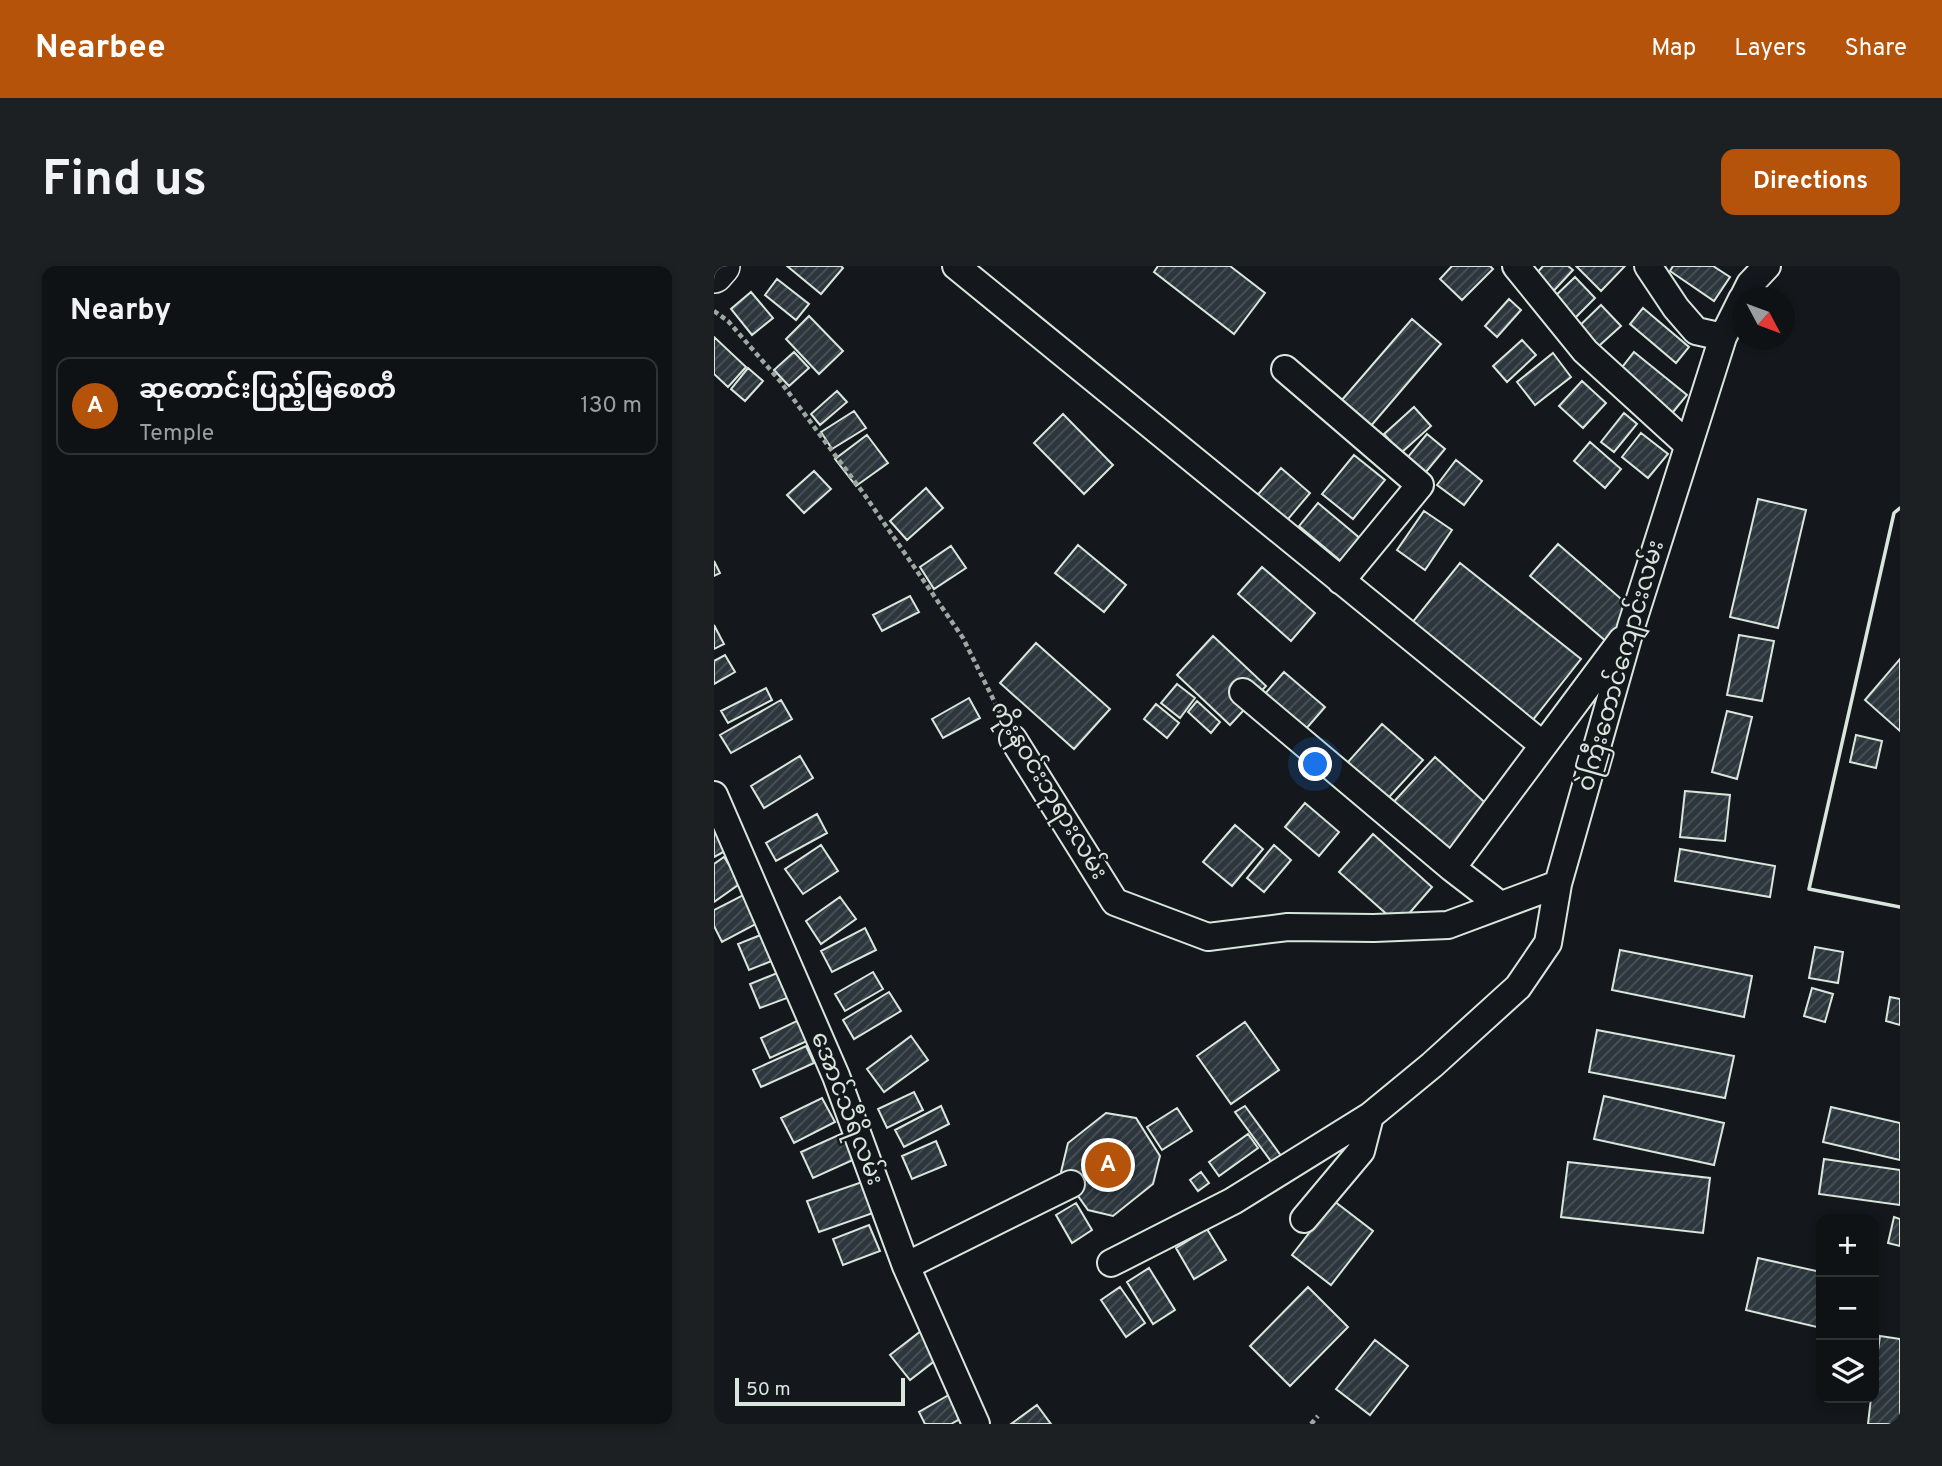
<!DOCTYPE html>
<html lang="en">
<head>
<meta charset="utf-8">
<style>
  :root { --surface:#0f1215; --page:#1d2022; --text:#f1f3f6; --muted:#9b9ea0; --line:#2f3234; --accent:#b45309 }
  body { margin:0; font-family:Overpass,"Noto Sans Myanmar",sans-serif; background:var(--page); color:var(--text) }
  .controls { position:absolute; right:21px; bottom:21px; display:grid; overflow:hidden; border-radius:14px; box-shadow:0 4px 10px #0003 }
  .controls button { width:63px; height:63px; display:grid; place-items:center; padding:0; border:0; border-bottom:2px solid var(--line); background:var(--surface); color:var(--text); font:35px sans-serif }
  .compass { position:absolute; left:1018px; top:21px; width:63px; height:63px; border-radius:50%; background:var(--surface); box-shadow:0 4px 10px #0003; rotate:131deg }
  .scale { position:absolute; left:21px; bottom:18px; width:170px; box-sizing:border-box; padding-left:7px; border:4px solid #d8e6dc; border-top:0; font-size:19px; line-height:24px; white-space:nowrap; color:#d8e6dc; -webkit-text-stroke:5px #14181c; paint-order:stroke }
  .you { position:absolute; left:602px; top:499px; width:24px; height:24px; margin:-18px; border:5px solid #fff; border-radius:50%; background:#1a73e8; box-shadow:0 0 0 10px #1a73e833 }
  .badge { display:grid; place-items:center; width:46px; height:46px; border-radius:50%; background:var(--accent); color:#fff; font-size:23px; font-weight:700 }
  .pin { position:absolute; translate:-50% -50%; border:4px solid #fff; box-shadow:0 2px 7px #0006 }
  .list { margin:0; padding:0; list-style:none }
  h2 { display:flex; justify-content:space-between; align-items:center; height:91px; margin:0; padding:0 28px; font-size:30px }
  h2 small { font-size:23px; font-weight:400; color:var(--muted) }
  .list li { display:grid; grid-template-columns:46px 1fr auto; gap:21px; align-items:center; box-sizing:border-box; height:98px; margin:0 14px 14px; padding:0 14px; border:2px solid var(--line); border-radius:14px }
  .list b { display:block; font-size:26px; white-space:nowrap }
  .list p { margin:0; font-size:23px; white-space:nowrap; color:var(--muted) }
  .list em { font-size:23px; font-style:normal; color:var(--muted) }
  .icon { flex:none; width:38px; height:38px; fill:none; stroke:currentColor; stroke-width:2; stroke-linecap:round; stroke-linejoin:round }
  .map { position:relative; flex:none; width:1186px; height:1158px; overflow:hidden; border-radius:14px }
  header { display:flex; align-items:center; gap:42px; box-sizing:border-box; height:98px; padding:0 35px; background:var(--accent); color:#fff }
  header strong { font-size:33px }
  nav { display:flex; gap:38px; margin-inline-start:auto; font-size:24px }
  .intro { display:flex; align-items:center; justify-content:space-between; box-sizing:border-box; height:168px; padding:0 42px }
  h1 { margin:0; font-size:49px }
  .button { padding:18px 32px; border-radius:14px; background:var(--accent); color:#fff; font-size:24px; font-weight:700 }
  main { display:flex; gap:42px; padding:0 42px }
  aside { flex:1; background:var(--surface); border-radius:14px; box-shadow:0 4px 10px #0003 }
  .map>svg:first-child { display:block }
</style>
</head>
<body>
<header>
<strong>Nearbee</strong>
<nav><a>Map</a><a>Layers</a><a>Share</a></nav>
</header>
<div class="intro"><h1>Find us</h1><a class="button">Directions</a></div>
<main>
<aside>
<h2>Nearby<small></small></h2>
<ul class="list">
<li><span class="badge">A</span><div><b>ဆုတောင်းပြည့်မြစေတီ</b><p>Temple</p></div><em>130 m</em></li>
</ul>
</aside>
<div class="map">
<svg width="1186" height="1158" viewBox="0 0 1186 1158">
  <defs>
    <pattern id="building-hatch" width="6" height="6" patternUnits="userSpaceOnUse" patternTransform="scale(1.75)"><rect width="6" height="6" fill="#2c363c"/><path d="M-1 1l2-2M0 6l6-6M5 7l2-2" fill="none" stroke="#4a5358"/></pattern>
  </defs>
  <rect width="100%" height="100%" fill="#14181c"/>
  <path fill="url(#building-hatch)" stroke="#d8e6dc" stroke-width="2" d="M73 0H127L129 2 107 28Z
    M444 0H516L551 27 520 68 440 6Z
    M738 0H776L779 3 748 34 726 13Z
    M829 0H854L859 4 832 33 814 17Z
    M862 0H911L887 25Z
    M959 0H999L1016 11 1000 35 956 5Z
    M861 11 881 32 856 57 835 36Z
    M63 13 95 38 82 54 51 29Z
    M37 26 59 52 38 69 17 43Z
    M795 33 807 44 783 71 771 60Z
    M887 39 907 60 877 87 858 67Z
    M929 42 975 81 962 97 916 58Z
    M95 50 129 85 105 108 72 73Z
    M698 53 727 78 650 168 621 142Z
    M0 71 32 101 14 121 0 108Z
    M808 74 822 89 793 116 779 100Z
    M80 86 95 102 75 120 60 104Z
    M920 86 973 129 955 151 902 109Z
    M839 87 857 111 821 139 803 116Z
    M34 102 49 115 31 135 17 123Z
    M868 115 892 137 869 162 845 140Z
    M123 125 133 136 106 159 97 148Z
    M700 141 717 160 687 187 670 168Z
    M140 145 152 162 118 183 107 166Z
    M910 147 923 158 900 186 887 176Z
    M349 148 399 199 370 228 320 177Z
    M927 167 954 188 934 212 908 191Z
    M713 168 731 183 711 207 693 192Z
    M153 169 174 197 142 220 121 193Z
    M876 176 907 203 891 222 860 195Z
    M640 189 671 214 639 253 608 228Z
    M742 194 768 215 750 239 723 219Z
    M567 202 596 227 564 265 534 240Z
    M100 205 117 223 90 247 73 229Z
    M212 222 229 242 193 274 176 255Z
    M1044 233 1092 244 1064 362 1016 351Z
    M604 237 660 284 641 307 585 260Z
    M710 245 738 264 711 304 683 284Z
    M844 278 921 345 894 377 816 310Z
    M364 279 412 319 390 346 341 307Z
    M237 280 252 302 220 323 206 301Z
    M0 295 6 307 0 310Z
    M746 297 867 393 818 455 697 358Z
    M548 301 601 347 577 375 524 328Z
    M196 330 205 346 168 365 159 349Z
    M0 359 10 378 0 383Z
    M1025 369 1060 375 1048 435 1013 429Z
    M499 370 552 420 516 459 463 409Z
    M322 377 396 443 360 483 286 417Z
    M11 389 21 406 0 418V395Z
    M1186 393V465L1151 434Z
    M570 406 611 441 584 472 543 437Z
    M463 418 481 432 466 452 447 437Z
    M52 422 58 434 14 457 7 445Z
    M255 432 266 452 229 472 218 453Z
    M67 434 78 453 17 487 6 469Z
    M483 435 506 456 497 467 474 446Z
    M442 438 465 457 453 472 430 453Z
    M1013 445 1038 451 1023 513 998 506Z
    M668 458 709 494 666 541 626 505Z
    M1142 469 1168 475 1162 502 1136 496Z
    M86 490 99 512 50 542 37 520Z
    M721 491 789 553 743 603 675 541Z
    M971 525 1016 529 1011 575 966 571Z
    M591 537 625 566 605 590 571 561Z
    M103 548 113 567 62 595 52 577Z
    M521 559 549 583 518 620 489 596Z
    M2 565 13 584 0 591V566Z
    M659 568 718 621 685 659 625 606Z
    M107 579 124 605 89 628 71 603Z
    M560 579 577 594 550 626 533 612Z
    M966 583 1061 600 1056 631 961 615Z
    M10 591 27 617 0 636V598Z
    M39 624 53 652 8 676 0 660V644Z
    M126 631 142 653 107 678 92 655Z
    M151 662 162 684 118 706 107 685Z
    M54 666 65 692 35 704 24 678Z
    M1101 681 1129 686 1124 717 1095 712Z
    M906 684 1038 710 1030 751 898 724Z
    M71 704 81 729 46 742 36 718Z
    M159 706 169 723 131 745 121 728Z
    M1098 722 1119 728 1111 756 1090 750Z
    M175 726 187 745 140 773 129 754Z
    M1176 731 1186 733V759L1172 755Z
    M85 754 95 774 56 792 47 772Z
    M531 756 565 804 517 838 483 790Z
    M883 764 1020 790 1011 832 875 806Z
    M197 770 214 794 170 826 153 803Z
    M92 780 100 797 47 821 39 804Z
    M200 826 209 844 173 862 164 843Z
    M890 830 1010 857 1000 899 880 873Z
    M108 832 121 856 80 877 67 852Z
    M227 840 235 858 190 881 181 864Z
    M531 840 573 898 564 905 521 846Z
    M1117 841 1186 857V894L1109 876Z
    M463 842 478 865 448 884 433 861Z
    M392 847 422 852 446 890 439 918 399 950 374 944 347 906 354 877Z
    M129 867 141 893 99 912 87 886Z
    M534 868 544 882 505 910 495 896Z
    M222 875 232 899 198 913 188 890Z
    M1110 893 1186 904V939L1105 928Z
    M854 896 996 912 989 967 847 951Z
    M487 906 495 917 484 925 476 914Z
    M151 915 162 946 105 966 93 935Z
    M620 935 659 965 617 1019 578 989Z
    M362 937 378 964 358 977 342 949Z
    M1180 951 1186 953V980L1174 977Z
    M155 959 166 985 129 999 119 973Z
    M493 963 512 994 480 1013 462 982Z
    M1044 992 1107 1006V1062L1032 1044Z
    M435 1002 461 1044 439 1058 413 1016Z
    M406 1021 431 1057 412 1071 387 1034Z
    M594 1021 634 1061 576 1120 536 1080Z
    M207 1065 227 1090 196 1114 176 1089Z
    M1166 1070 1186 1073V1158H1154L1157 1132H1160V1113Z
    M661 1074 694 1100 656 1149 622 1123Z
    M240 1126 253 1149 237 1158H211L205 1146Z
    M323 1139 337 1158H297Z"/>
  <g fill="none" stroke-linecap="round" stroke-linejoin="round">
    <g stroke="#d8e6dc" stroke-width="30">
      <path id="minor" d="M242 0 829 479
        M802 0 871 85 974 179
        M934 0 962 42 982 65 1009 71
        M1029 32 1036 18 1053 0
        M571 103 706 219 627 315
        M529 426 738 602 786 639
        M299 473 401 636 494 671 574 661 660 662 734 659 844 618
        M0 529 122 810 192 1000 262 1158
        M738 602 908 374
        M590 953 647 885 656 850
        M397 997 519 935 656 850 718 799 804 721 834 677 844 618 917 361 1009 71 1028 33
        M192 1000 357 918"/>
    </g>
    <g stroke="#d8e6dc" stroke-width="40">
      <path id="highway" d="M0 8 7 0"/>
    </g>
    <path stroke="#9da8a2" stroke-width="4.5" stroke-dasharray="5 3.5" stroke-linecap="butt" d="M0 45 14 55 66 115 150 228 249 372 289 453
      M597 1158 604 1150"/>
    <use href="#minor" stroke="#14181c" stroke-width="26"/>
    <use href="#highway" stroke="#14181c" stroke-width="37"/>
    <path stroke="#d8e6dc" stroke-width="3.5" d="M1186 242 1180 247 1095 623 1186 641"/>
  </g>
  <g text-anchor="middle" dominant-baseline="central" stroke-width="5" stroke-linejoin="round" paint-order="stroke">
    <g font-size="24" fill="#d8e6dc" stroke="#14181c">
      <text transform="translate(908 400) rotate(-74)">ဝဲကြီးတောင်ကျောင်းလမ်း</text>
      <text transform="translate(334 525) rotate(59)">ကိုးနဝင်းဘုရားလမ်း</text>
      <text transform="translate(132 843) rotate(69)">အောင်သီရိလမ်း</text>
    </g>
  </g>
</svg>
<div class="controls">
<button>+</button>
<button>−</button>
<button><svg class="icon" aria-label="layers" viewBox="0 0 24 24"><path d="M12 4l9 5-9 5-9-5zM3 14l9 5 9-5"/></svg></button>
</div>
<svg class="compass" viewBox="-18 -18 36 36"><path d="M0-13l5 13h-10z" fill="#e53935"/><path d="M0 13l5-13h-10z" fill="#9b9ea0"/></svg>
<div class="scale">50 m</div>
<div class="you"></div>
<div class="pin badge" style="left:394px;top:899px">A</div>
</div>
</main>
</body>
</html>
